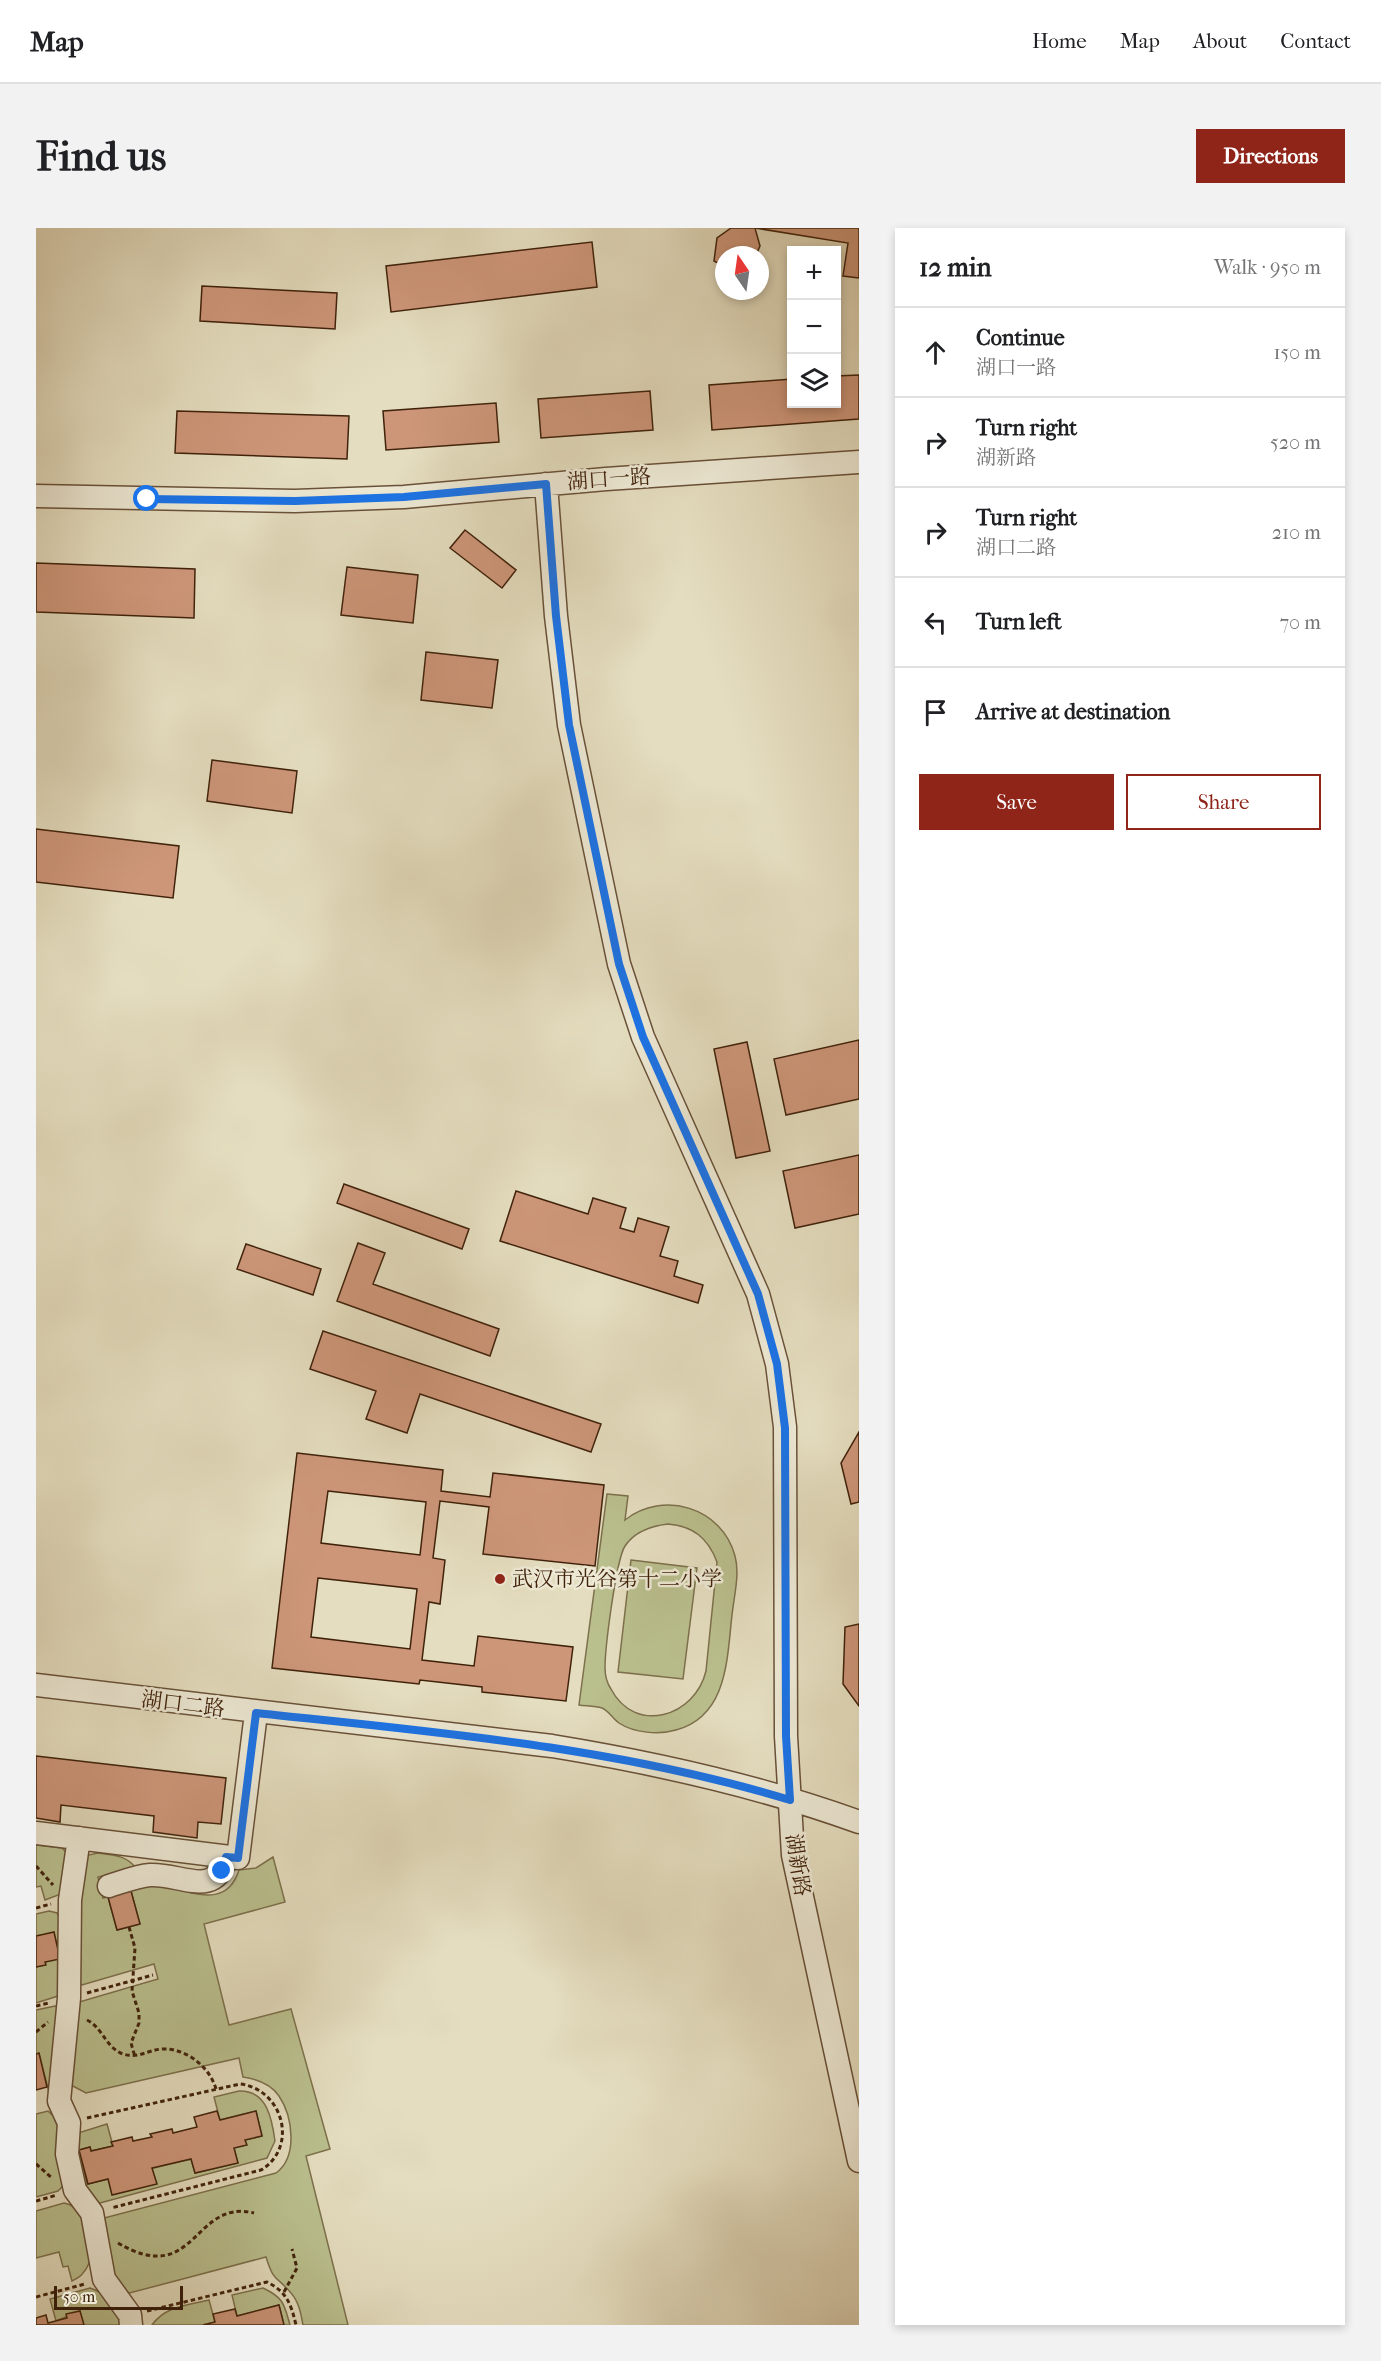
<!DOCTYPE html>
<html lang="en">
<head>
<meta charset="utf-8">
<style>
  :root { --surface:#fff; --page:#f2f2f2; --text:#202124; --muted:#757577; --line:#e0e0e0; --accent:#8f2418 }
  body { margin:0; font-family:"IM FELL French Canon","Noto Serif SC",serif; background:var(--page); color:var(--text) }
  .controls { position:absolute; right:18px; top:18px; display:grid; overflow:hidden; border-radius:0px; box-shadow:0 3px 9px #0003 }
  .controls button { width:54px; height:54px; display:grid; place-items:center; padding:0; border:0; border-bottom:2px solid var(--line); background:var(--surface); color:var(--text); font:30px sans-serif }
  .compass { position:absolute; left:679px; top:18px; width:54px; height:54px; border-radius:50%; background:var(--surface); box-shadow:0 3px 9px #0003; rotate:347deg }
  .scale { position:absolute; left:18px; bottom:15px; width:129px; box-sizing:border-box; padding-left:6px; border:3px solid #40220b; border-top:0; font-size:16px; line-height:21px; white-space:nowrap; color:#40220b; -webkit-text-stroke:4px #ede9d5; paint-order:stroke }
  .stop { position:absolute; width:18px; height:18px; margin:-14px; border:4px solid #1a73e8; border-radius:50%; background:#fff }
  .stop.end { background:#1a73e8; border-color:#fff; box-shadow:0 2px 6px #0008 }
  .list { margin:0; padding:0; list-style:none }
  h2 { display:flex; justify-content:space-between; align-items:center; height:78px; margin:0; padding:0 24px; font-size:26px }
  h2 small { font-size:20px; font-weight:400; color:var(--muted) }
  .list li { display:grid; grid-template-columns:39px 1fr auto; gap:18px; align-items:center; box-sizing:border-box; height:90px; padding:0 24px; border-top:2px solid var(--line) }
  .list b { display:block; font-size:22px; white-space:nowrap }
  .list p { margin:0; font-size:20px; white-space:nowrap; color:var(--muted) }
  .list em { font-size:20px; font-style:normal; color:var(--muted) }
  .actions { display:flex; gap:12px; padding:18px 24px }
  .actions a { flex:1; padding:14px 0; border:2px solid var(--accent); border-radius:0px; text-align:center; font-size:21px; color:var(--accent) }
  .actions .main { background:var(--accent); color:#fff }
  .icon { flex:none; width:33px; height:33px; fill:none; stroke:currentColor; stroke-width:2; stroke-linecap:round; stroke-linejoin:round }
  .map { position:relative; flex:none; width:823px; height:2097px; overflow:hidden; border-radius:0px }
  header { display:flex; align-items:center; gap:36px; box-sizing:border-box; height:84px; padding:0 30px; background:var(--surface); border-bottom:2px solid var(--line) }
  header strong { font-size:28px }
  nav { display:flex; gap:33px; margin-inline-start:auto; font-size:21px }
  .intro { display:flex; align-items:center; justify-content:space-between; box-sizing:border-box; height:144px; padding:0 36px }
  h1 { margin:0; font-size:42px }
  .button { padding:15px 27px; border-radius:0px; background:var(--accent); color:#fff; font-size:21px; font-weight:700 }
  main { display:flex; gap:36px; padding:0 36px }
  aside { flex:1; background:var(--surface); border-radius:0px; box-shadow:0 3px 9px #0003 }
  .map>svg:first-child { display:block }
</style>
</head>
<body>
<header>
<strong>Map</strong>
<nav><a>Home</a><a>Map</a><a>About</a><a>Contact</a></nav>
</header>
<div class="intro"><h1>Find us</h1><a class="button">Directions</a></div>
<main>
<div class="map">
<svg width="823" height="2097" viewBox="0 0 823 2097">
  <rect width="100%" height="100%" fill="#e4ddbf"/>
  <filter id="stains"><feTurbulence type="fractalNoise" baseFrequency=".00333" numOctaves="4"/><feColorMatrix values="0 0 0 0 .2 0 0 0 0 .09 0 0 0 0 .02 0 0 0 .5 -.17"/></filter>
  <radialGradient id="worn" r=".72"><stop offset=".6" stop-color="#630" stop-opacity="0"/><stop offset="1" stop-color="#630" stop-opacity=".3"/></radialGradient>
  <path fill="#babf8e" stroke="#7d704c" stroke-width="1.5" fill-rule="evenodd" d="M571 1266 592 1268 589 1292C627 1262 686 1279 699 1328 704 1346 698 1368 696 1387 691 1430 692 1488 640 1502 623 1507 598 1505 583 1495 577 1491 572 1482 566 1480 559 1478 550 1478 543 1477ZM632 1296C657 1298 672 1310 681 1334L670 1443C659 1489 599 1507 575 1461 571 1455 569 1447 569 1440 569 1420 580 1332 589 1318 599 1303 615 1298 632 1296Z
    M595 1332 661 1340 647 1451 582 1444Z
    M0 1617 26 1620 31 1625 25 1666 9 1672 5 1658 0 1659Z
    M62 1625C77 1627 90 1627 100 1640L62 1649 67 1670 72 1669 81 1702 104 1696 95 1663C101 1661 108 1659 114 1658 146 1656 188 1688 203 1642L220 1640 237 1629 249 1674 168 1696 193 1797 255 1781 294 1921 270 1928 312 2097H267C265 2086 263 2074 255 2065 240 2047 238 2055 230 2029L86 2067 76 2050 68 1990 240 1945C262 1929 257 1889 243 1868 235 1856 220 1851 207 1849L203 1830 50 1865 33 1856 43 1774 122 1751 118 1736 46 1757 38 1751 48 1628Z
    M13 1683 21 1685C31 1699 33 1755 22 1768L0 1775V1739L9 1737V1734L24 1730 18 1705 0 1708V1686Z
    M19 1778 21 1779 13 1864 3 1826H0V1782Z
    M203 1863C231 1862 236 1891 239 1913L231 1930 64 1975C49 1972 38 1939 38 1925 38 1918 40 1911 42 1905L71 1896 77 1918 55 1923 54 1919 43 1922 51 1956 155 1931 159 1945 202 1935 198 1920 210 1917 209 1912 226 1908 220 1883 184 1892 178 1869Z
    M12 1883 22 1892 27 1958 22 1963 0 1969V1886Z
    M28 1975C54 1980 65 2025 47 2045 45 2049 39 2051 36 2053L32 2038 27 2039 23 2024 0 2030V1983Z
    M54 2060C77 2068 78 2075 86 2097H48L44 2083 20 2093 14 2071Z
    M227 2060C248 2070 248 2076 254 2097H248L243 2077 201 2088 196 2067Z
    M173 2072 179 2094 167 2097H116C129 2078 152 2077 173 2072Z"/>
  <path fill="#cd9679" stroke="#40220b" stroke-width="1.5" fill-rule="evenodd" d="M695 0H823V50L807 48 812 15 719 0 724 18 720 27H688V38L678 33 681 10Z
    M556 14 561 59 355 84 350 38Z
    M166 58 301 65 299 101 164 93Z
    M823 147V191L676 202 673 157 756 151V176H800V148Z
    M614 163 617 202 505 210 502 171Z
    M460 175 463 214 350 222 347 183Z
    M141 183 313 188 311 231 139 225Z
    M429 302 480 342 466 360 414 320Z
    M0 335 159 341 158 390 0 384Z
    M311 339 382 347 377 395 305 387Z
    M390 424 462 432 456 480 385 472Z
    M176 532 261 543 256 585 171 573Z
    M0 601 143 618 137 670 0 654Z
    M823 812V871L750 887 738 831Z
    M711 814 734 923 700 930 678 821Z
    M823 927V986L759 1000 747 943Z
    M308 956 433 1001 426 1021 301 975Z
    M480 963 552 986 557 970 590 980 584 1000 598 1004 602 990 633 999 624 1028 642 1033 638 1048 667 1057 662 1075 464 1013Z
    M322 1015 349 1025 337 1056 463 1101 454 1128 301 1073Z
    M210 1016 285 1041 277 1067 201 1041Z
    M287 1103 565 1196 555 1224 384 1166 371 1205 330 1191 340 1163 274 1141Z
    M823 1204V1274L815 1276 805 1235Z
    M261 1225 407 1242 405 1263 454 1269 457 1245 568 1257 559 1338 447 1326 453 1279 404 1273 397 1330 409 1332 404 1376 393 1374 386 1432 438 1438 442 1408 537 1419 530 1473 446 1464V1459L384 1452 383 1456 236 1440ZM292 1263 390 1274 384 1327 285 1315ZM282 1350 381 1361 374 1421 275 1409Z
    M823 1396V1478L807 1456 809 1399Z
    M0 1528 190 1550 185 1596 162 1594 161 1610 117 1604 118 1588 25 1577 24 1594 0 1590Z
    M95 1663 104 1696 81 1702 72 1669Z
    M18 1704 24 1731 9 1734 10 1737 0 1739V1708Z
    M3 1825 11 1859 0 1862V1826Z
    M181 1883 184 1892 220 1883 226 1908 209 1912 211 1917 198 1920 202 1935 159 1945 155 1931 116 1940 121 1956 76 1967 72 1951 52 1956 43 1922 54 1919 55 1923 77 1918 75 1914 96 1909 97 1913 116 1909 114 1906 136 1901 137 1905 161 1899 158 1889Z
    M243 2077 248 2097H167L179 2094 177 2086 199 2081 201 2088Z
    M44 2083 48 2097H0V2090L10 2087 12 2095 31 2090 30 2086Z"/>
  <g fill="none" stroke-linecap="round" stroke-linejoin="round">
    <g stroke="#695138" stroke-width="25">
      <path id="minor" d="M510 256 520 388 533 497 583 736 607 809 722 1066 741 1136 749 1199 750 1508 757 1627 823 1933
        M0 268 259 273 368 269 570 251 823 234
        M0 1457 516 1518C620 1535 724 1558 823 1594
        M0 1605 202 1630 220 1485
        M43 1610 34 1672 33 1770 23 1873 33 1895 31 1926 39 1962 56 1985 68 2051 94 2087 95 2097
        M73 1658C86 1654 101 1648 114 1647 144 1645 180 1672 190 1629"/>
    </g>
    <path stroke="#40220b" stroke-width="3" stroke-dasharray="4.5 3" stroke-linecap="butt" d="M0 1638 17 1657
      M0 1680 15 1676
      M93 1699 99 1720 96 1763 103 1785V1795L95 1815 99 1829
      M51 1765 117 1747
      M0 1778 13 1775
      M51 1792C67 1800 70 1820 87 1826 103 1831 113 1821 128 1821 152 1821 174 1840 180 1861
      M0 1804 12 1794
      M51 1890 204 1856C247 1861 263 1919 225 1942L75 1980
      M0 1936 16 1950
      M0 1973 21 1967
      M82 2015C160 2061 157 1970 218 1985
      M248 2064 261 2040 256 2021
      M0 2069 49 2056
      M111 2083 231 2054C251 2064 255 2076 260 2097"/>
    <use href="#minor" stroke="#ede9d5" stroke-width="22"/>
  </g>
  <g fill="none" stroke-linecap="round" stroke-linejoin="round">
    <path stroke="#1a73e8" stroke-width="8" d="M111 271 259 273 368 269 510 256 520 388 533 497 583 736 607 809 722 1066 741 1136 749 1200 750 1508 754 1572C580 1519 400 1504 220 1485L202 1630 190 1629 186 1643"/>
  </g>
  <circle fill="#8f2418" stroke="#ede9d5" stroke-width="2" cx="464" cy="1351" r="6"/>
  <g text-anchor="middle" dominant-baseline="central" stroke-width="5" stroke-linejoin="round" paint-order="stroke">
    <g font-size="21" fill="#40220b" stroke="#ede9d5">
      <text transform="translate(573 251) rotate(-4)">湖口一路</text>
      <text transform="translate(147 1476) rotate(7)">湖口二路</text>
      <text transform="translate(762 1637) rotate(81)">湖新路</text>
    </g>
    <g font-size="21" fill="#40220b" stroke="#ede9d5" text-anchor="start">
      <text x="476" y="1351">武汉市光谷第十二小学</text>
    </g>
  </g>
  <rect width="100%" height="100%" filter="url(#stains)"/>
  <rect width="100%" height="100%" fill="url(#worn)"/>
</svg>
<div class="controls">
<button>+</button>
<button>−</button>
<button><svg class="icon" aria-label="layers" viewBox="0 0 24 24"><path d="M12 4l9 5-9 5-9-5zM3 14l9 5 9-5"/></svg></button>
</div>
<svg class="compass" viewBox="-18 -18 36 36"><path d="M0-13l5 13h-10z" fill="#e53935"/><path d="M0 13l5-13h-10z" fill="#757577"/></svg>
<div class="scale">50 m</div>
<div class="stop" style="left:111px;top:271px"></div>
<div class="stop end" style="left:186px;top:1643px"></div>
</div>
<aside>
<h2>12 min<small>Walk · 950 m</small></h2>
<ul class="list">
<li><svg class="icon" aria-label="ahead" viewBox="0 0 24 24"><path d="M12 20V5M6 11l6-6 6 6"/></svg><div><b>Continue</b><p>湖口一路</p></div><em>150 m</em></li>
<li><svg class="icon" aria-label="right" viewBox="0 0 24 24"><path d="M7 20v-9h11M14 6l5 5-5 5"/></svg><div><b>Turn right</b><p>湖新路</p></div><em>520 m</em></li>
<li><svg class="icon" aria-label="right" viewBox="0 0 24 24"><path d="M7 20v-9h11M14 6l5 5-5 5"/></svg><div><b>Turn right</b><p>湖口二路</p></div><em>210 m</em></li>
<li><svg class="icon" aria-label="left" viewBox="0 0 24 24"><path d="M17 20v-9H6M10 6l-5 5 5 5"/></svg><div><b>Turn left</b></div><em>70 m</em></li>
<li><svg class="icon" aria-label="arrive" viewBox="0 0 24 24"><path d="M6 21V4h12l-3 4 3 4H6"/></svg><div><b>Arrive at destination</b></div></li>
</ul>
<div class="actions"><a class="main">Save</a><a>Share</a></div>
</aside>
</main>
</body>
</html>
